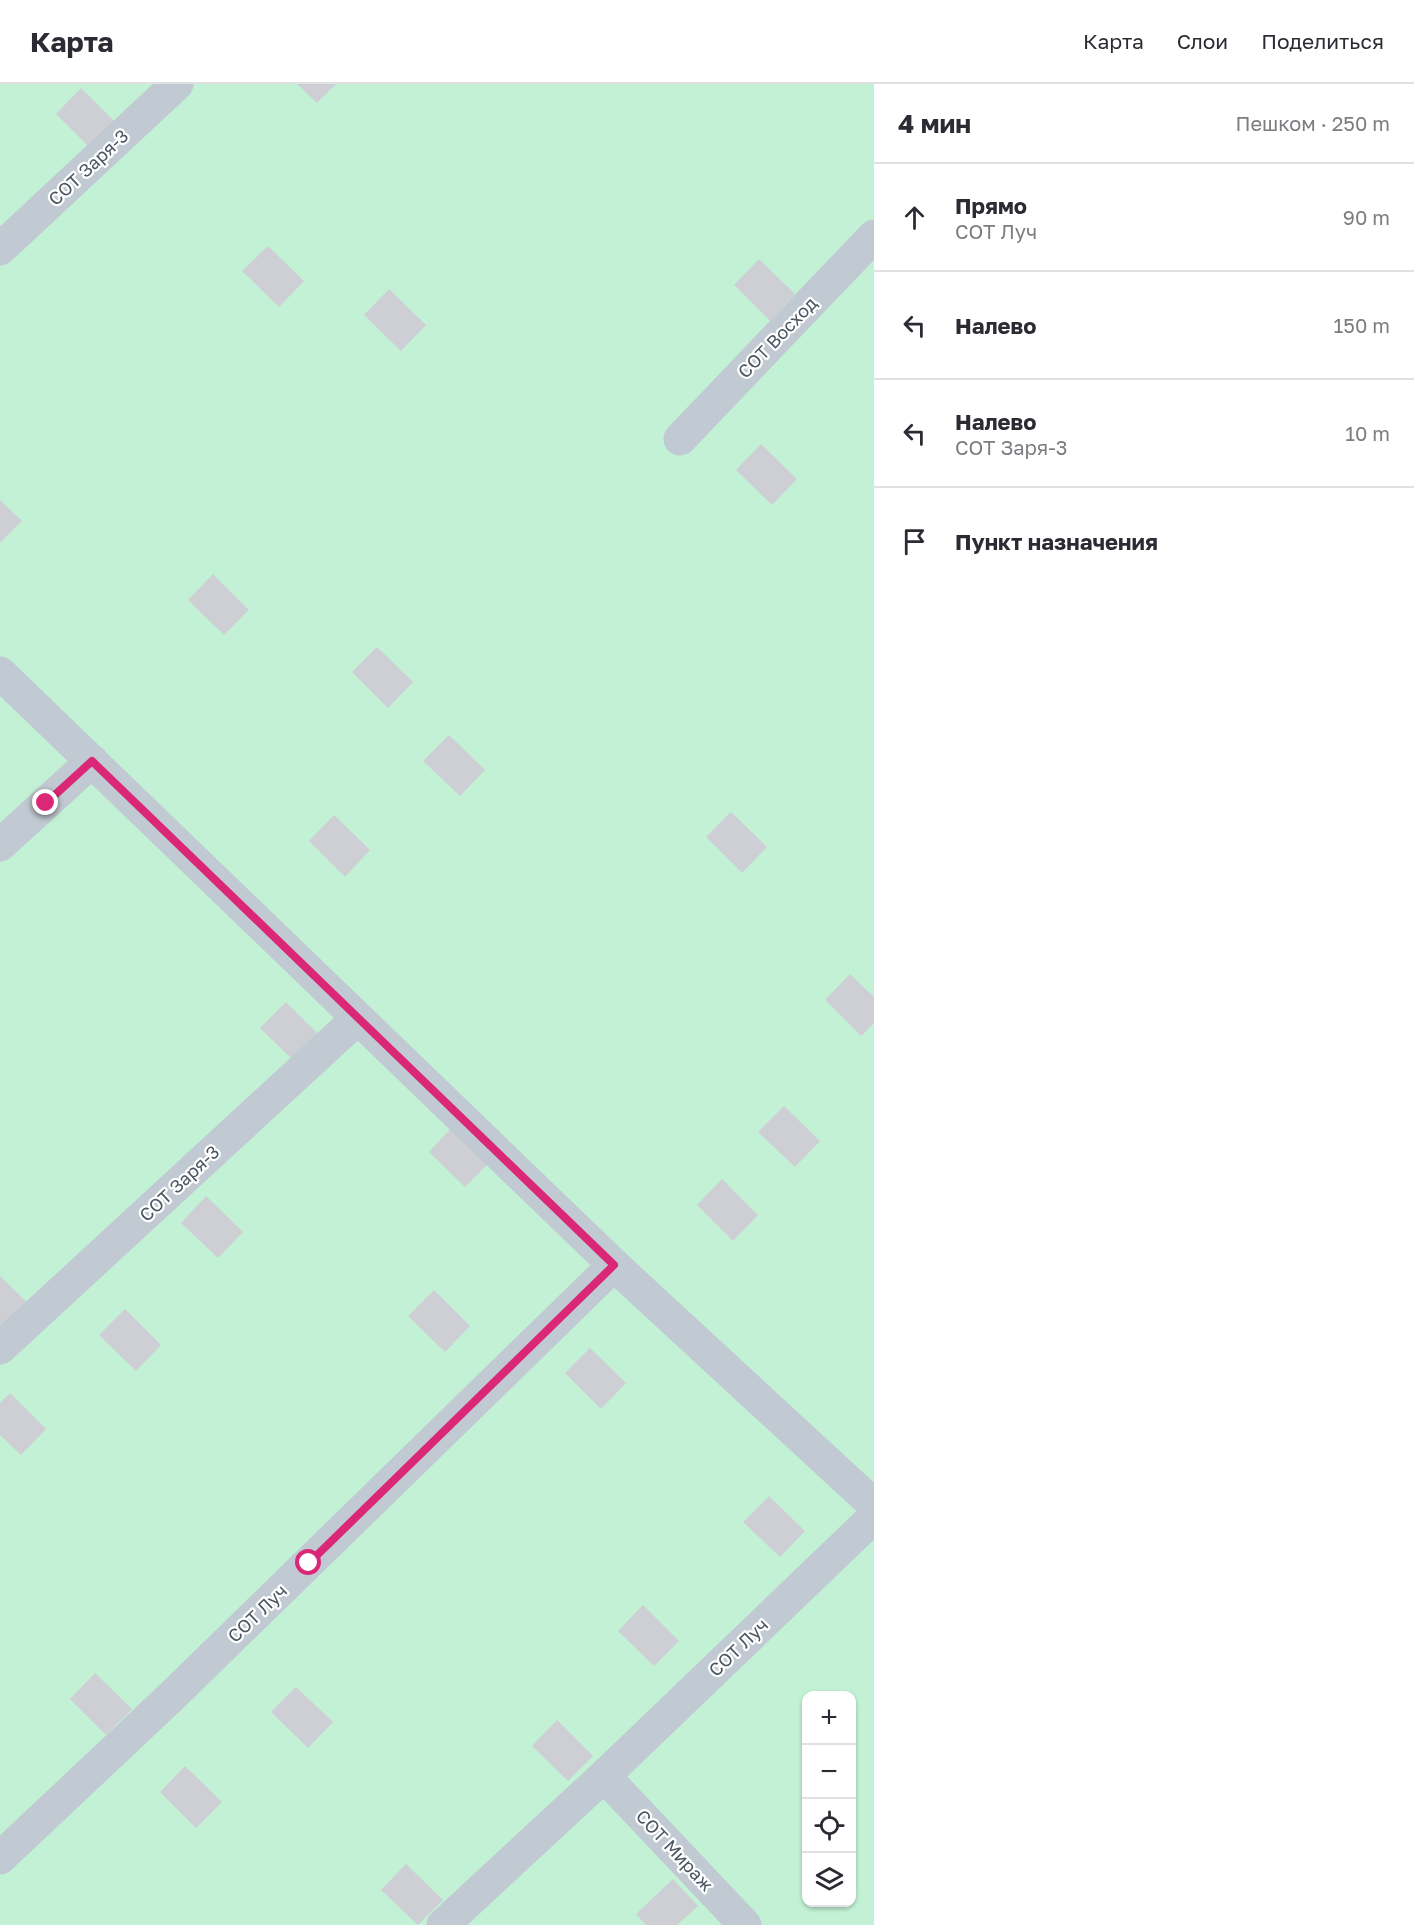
<!DOCTYPE html>
<html lang="ru">
<head>
<meta charset="utf-8">
<style>
  :root { --surface:#fff; --page:#f2f2f3; --text:#2b2b33; --muted:#7c7c81; --line:#e1e1e2 }
  body { margin:0; font-family:"Golos Text",sans-serif; background:var(--page); color:var(--text) }
  .controls { position:absolute; right:18px; bottom:18px; display:grid; overflow:hidden; border-radius:12px; box-shadow:0 2px 4px #0004 }
  .controls button { width:54px; height:54px; display:grid; place-items:center; padding:0; border:0; border-bottom:2px solid var(--line); background:var(--surface); color:var(--text); font:30px sans-serif }
  .stop { position:absolute; width:18px; height:18px; margin:-14px; border:4px solid #db2777; border-radius:50%; background:#fff }
  .stop.end { background:#db2777; border-color:#fff; box-shadow:0 2px 6px #0008 }
  .list { margin:0; padding:0; list-style:none }
  h2 { display:flex; justify-content:space-between; align-items:center; height:78px; margin:0; padding:0 24px; font-size:26px }
  h2 small { font-size:20px; font-weight:400; color:var(--muted) }
  .list li { display:grid; grid-template-columns:39px 1fr auto; gap:18px; align-items:center; box-sizing:border-box; height:108px; padding:0 24px; border-top:2px solid var(--line) }
  .list b { display:block; font-size:22px; white-space:nowrap }
  .list p { margin:0; font-size:20px; white-space:nowrap; color:var(--muted) }
  .list em { font-size:20px; font-style:normal; color:var(--muted) }
  .icon { flex:none; width:33px; height:33px; fill:none; stroke:currentColor; stroke-width:2; stroke-linecap:round; stroke-linejoin:round }
  .map { position:relative; flex:none; width:874px; height:1841px; overflow:hidden }
  header { display:flex; align-items:center; gap:36px; box-sizing:border-box; height:84px; padding:0 30px; background:var(--surface); border-bottom:2px solid var(--line) }
  header strong { font-size:28px }
  nav { display:flex; gap:33px; margin-inline-start:auto; font-size:21px }
  main { display:flex }
  aside { flex:1; background:var(--surface) }
  .map>svg:first-child { display:block }
</style>
</head>
<body>
<header>
<strong>Карта</strong>
<nav><a>Карта</a><a>Слои</a><a>Поделиться</a></nav>
</header>
<main>
<div class="map">
<svg width="874" height="1841" viewBox="0 0 874 1841">
  <rect width="100%" height="100%" fill="#f5f3f3"/>
  <path fill="#c3f1d5" fill-rule="evenodd" d="M0 0H874V1841H0ZM806 1612H852V1818H806Z"/>
  <path fill="#cdcfd5" d="M297 0H336L317 19Z
    M81 4 117 40 92 66 56 30Z
    M268 162 304 197 279 223 242 187Z
    M759 175 795 210 770 237 734 201Z
    M389 205 426 241 401 267 364 231Z
    M761 360 797 395 772 421 736 386Z
    M0 416 22 437 0 459Z
    M213 490 249 526 224 551 188 516Z
    M377 563 413 598 388 624 352 588Z
    M449 651 485 686 460 712 423 677Z
    M731 728 767 763 742 789 706 753Z
    M334 731 370 766 345 793 309 757Z
    M850 890 874 913V939L861 952 825 916Z
    M286 918 322 954 297 980 260 944Z
    M784 1022 820 1057 795 1083 758 1048Z
    M454 1041 491 1077 465 1103 429 1068Z
    M722 1095 758 1131 733 1157 697 1121Z
    M206 1112 243 1148 218 1174 181 1139Z
    M0 1192 29 1220 0 1242Z
    M434 1206 470 1242 445 1268 408 1232Z
    M125 1225 161 1261 136 1287 99 1251Z
    M590 1264 626 1299 601 1325 565 1289Z
    M10 1309 46 1345 21 1371 0 1351V1319Z
    M769 1412 805 1447 780 1473 743 1438Z
    M643 1521 679 1557 654 1582 618 1547Z
    M95 1589 132 1625 106 1651 70 1615Z
    M296 1603 333 1638 308 1664 271 1628Z
    M557 1636 593 1672 568 1697 532 1662Z
    M185 1682 222 1718 196 1744 160 1708Z
    M406 1780 443 1816 418 1841 381 1806Z
    M673 1795 698 1822 677 1841H646L636 1830Z"/>
  <g fill="none" stroke-linecap="round" stroke-linejoin="round">
    <path stroke="#c1cad2" stroke-width="33" d="M0 165 177 0
      M680 355 874 152
      M0 589 614 1181 874 1421
      M0 761 92 677
      M0 1264 358 934
      M604 1692 745 1841
      M0 1774 173 1611 614 1181
      M443 1841 604 1692 874 1433"/>
  </g>
  <g fill="none" stroke-linecap="round" stroke-linejoin="round">
    <path stroke="#db2777" stroke-width="8" d="M46 719 92 677 614 1181 309 1479"/>
  </g>
  <g text-anchor="middle" dominant-baseline="central" stroke-width="4.5" stroke-linejoin="round" paint-order="stroke">
    <g font-size="18" fill="#4a5661" stroke="#fff">
      <text transform="translate(88 83) rotate(-43)">СОТ Заря-3</text>
      <text transform="translate(777 253) rotate(-46)">СОТ Восход</text>
      <text transform="translate(179 1099) rotate(-43)">СОТ Заря-3</text>
      <text transform="translate(257 1529) rotate(-44)">СОТ Луч</text>
      <text transform="translate(738 1563) rotate(-44)">СОТ Луч</text>
      <text transform="translate(675 1766) rotate(47)">СОТ Мираж</text>
    </g>
  </g>
</svg>
<div class="controls">
<button>+</button>
<button>−</button>
<button><svg class="icon" aria-label="locate" viewBox="0 0 24 24"><circle cx="12" cy="12" r="6"/><path d="M12 2v4M12 18v4M2 12h4M18 12h4"/></svg></button>
<button><svg class="icon" aria-label="layers" viewBox="0 0 24 24"><path d="M12 4l9 5-9 5-9-5zM3 14l9 5 9-5"/></svg></button>
</div>
<div class="stop" style="left:309px;top:1479px"></div>
<div class="stop end" style="left:46px;top:719px"></div>
</div>
<aside>
<h2>4 мин<small>Пешком · 250 m</small></h2>
<ul class="list">
<li><svg class="icon" aria-label="ahead" viewBox="0 0 24 24"><path d="M12 20V5M6 11l6-6 6 6"/></svg><div><b>Прямо</b><p>СОТ Луч</p></div><em>90 m</em></li>
<li><svg class="icon" aria-label="left" viewBox="0 0 24 24"><path d="M17 20v-9H6M10 6l-5 5 5 5"/></svg><div><b>Налево</b></div><em>150 m</em></li>
<li><svg class="icon" aria-label="left" viewBox="0 0 24 24"><path d="M17 20v-9H6M10 6l-5 5 5 5"/></svg><div><b>Налево</b><p>СОТ Заря-3</p></div><em>10 m</em></li>
<li><svg class="icon" aria-label="arrive" viewBox="0 0 24 24"><path d="M6 21V4h12l-3 4 3 4H6"/></svg><div><b>Пункт назначения</b></div></li>
</ul>
</aside>
</main>
</body>
</html>
